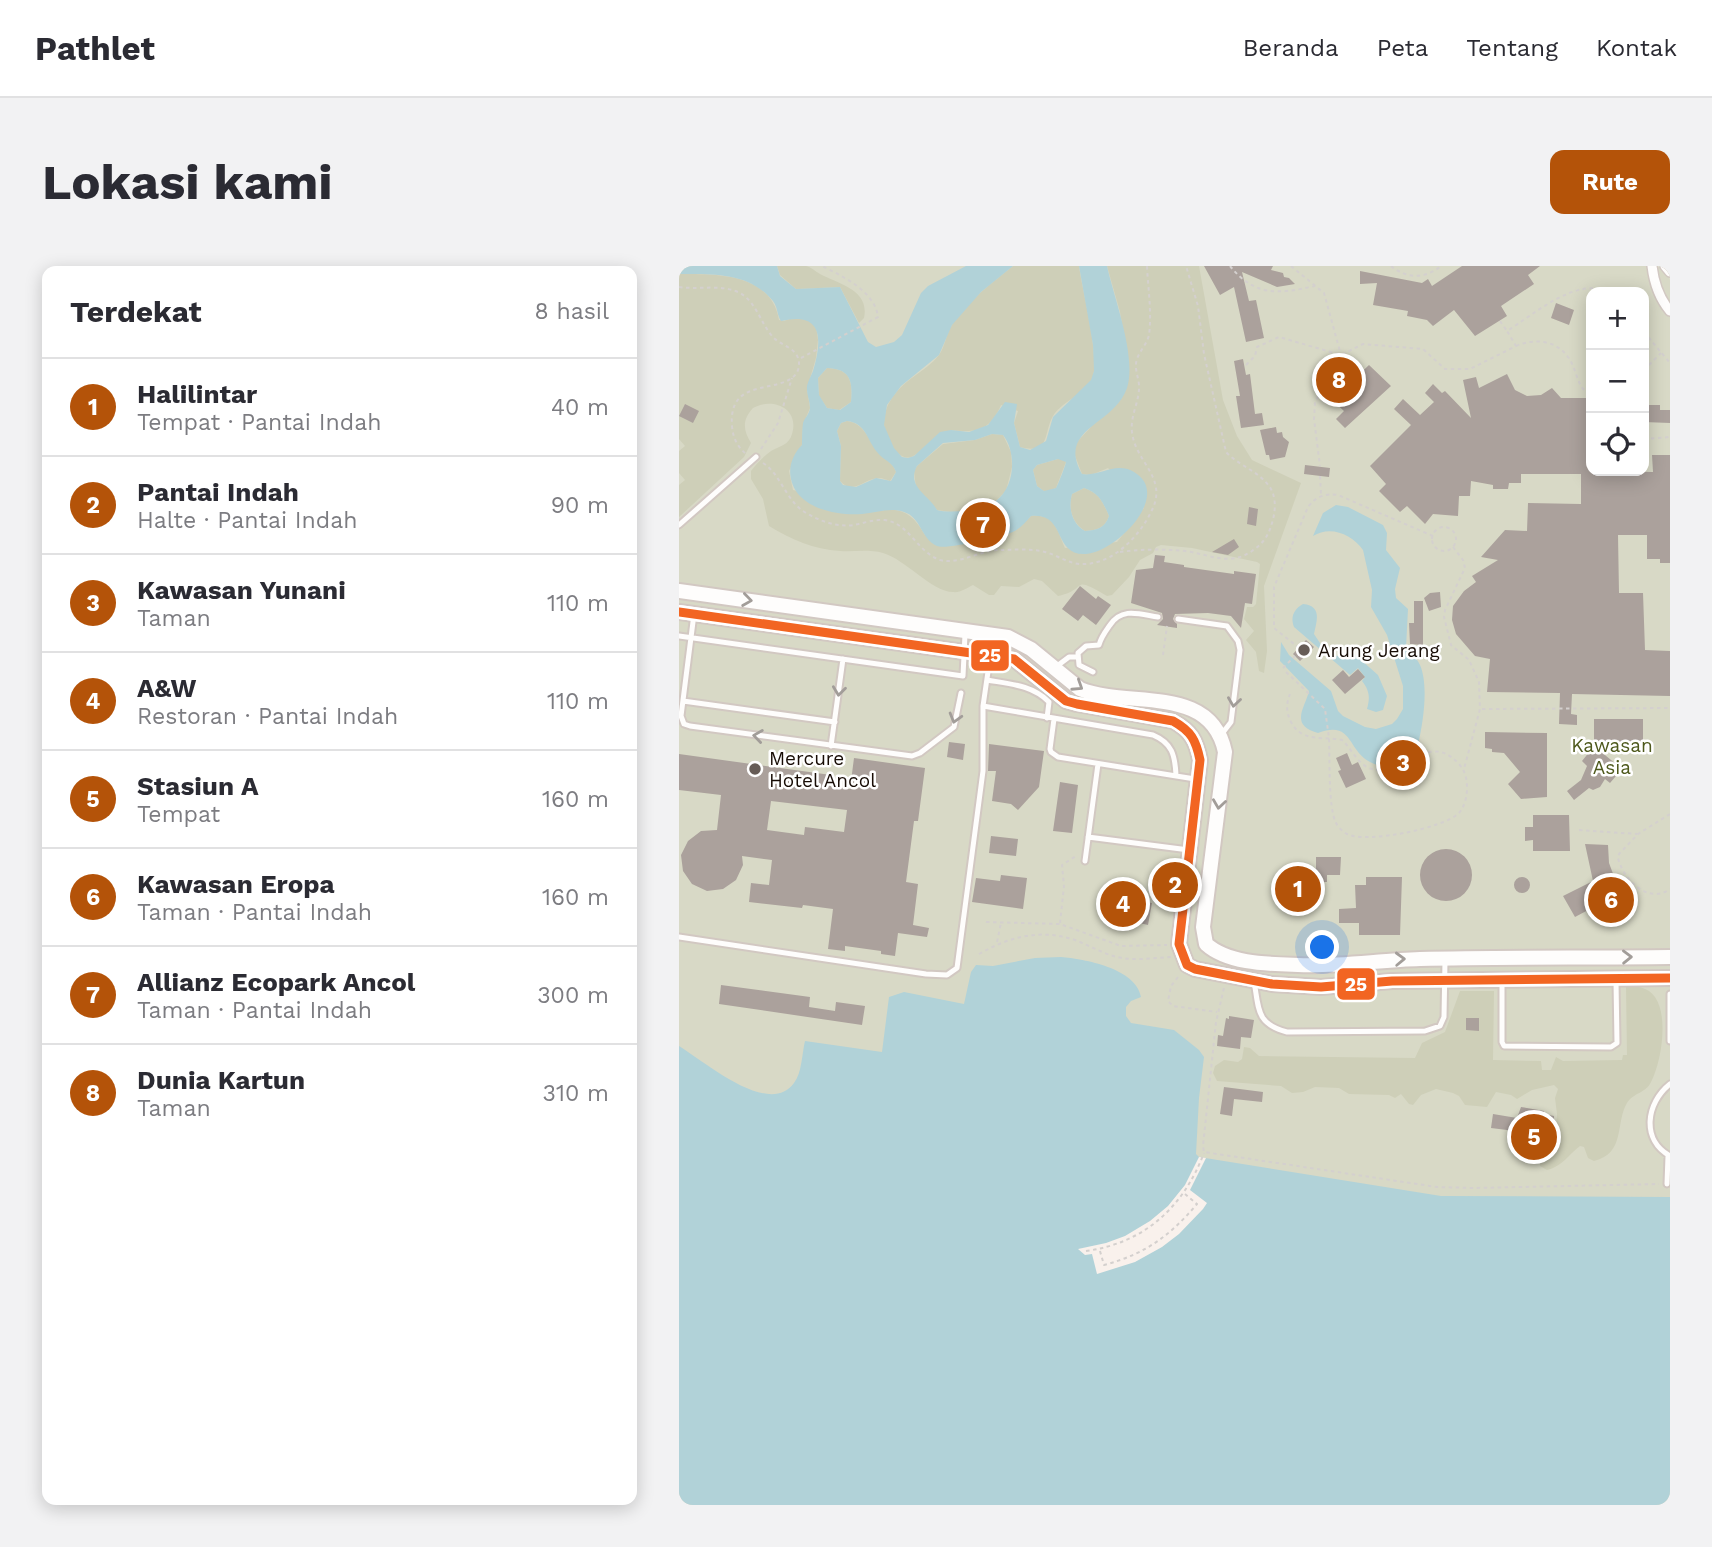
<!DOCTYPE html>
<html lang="id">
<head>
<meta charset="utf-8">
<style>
  :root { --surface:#fff; --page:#f2f2f3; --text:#2b2b33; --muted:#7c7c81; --line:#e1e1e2; --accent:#b45309 }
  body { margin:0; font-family:"Work Sans",sans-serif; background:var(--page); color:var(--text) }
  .controls { position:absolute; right:21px; top:21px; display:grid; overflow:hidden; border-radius:14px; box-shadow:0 4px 18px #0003 }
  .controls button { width:63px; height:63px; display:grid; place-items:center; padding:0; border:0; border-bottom:2px solid var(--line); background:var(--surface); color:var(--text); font:35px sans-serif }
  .you { position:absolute; left:644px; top:682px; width:24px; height:24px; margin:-18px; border:5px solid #fff; border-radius:50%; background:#1a73e8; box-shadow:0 0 0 10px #1a73e833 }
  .badge { display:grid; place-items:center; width:46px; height:46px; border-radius:50%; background:var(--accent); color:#fff; font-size:23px; font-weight:700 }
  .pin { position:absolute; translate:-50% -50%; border:4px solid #fff; box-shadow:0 2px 7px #0006 }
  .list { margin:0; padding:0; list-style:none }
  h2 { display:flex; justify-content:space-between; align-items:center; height:91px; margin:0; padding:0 28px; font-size:30px }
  h2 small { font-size:23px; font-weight:400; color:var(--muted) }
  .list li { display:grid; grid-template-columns:46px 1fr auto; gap:21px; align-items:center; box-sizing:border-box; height:98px; padding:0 28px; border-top:2px solid var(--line) }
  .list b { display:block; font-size:26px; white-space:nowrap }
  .list p { margin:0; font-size:23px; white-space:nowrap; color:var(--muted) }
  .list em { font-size:23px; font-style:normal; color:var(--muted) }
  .icon { flex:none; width:38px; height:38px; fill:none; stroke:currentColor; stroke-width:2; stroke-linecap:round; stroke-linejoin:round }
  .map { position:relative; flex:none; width:991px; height:1239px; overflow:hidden; border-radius:14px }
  header { display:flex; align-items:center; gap:42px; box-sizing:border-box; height:98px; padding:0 35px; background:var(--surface); border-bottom:2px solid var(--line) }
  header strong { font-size:33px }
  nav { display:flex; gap:38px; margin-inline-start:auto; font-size:24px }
  .intro { display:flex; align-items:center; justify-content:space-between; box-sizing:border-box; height:168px; padding:0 42px }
  h1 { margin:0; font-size:49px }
  .button { padding:18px 32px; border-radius:14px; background:var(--accent); color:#fff; font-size:24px; font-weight:700 }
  main { display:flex; gap:42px; padding:0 42px }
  aside { flex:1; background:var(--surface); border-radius:14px; box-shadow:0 4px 18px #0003 }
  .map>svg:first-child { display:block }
</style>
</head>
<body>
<header>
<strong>Pathlet</strong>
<nav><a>Beranda</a><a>Peta</a><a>Tentang</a><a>Kontak</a></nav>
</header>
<div class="intro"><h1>Lokasi kami</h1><a class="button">Rute</a></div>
<main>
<aside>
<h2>Terdekat<small>8 hasil</small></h2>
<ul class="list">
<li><span class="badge">1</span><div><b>Halilintar</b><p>Tempat · Pantai Indah</p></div><em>40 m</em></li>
<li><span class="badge">2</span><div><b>Pantai Indah</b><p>Halte · Pantai Indah</p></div><em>90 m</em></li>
<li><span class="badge">3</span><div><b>Kawasan Yunani</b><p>Taman</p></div><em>110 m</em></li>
<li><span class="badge">4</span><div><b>A&amp;W</b><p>Restoran · Pantai Indah</p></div><em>110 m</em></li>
<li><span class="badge">5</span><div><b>Stasiun A</b><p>Tempat</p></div><em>160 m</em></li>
<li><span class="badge">6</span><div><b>Kawasan Eropa</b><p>Taman · Pantai Indah</p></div><em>160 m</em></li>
<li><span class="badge">7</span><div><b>Allianz Ecopark Ancol</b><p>Taman · Pantai Indah</p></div><em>300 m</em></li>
<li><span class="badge">8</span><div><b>Dunia Kartun</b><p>Taman</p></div><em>310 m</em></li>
</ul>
</aside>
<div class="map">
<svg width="991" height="1239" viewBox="0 0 991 1239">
  <rect width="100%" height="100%" fill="#f9f1ec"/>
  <path fill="#d8d9c6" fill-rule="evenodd" d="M0 0H991V1239H0ZM912 26H965V205H912Z"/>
  <path fill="#cecfb8" d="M98 0C107 0 117 0 127 0 132 1 136 5 141 8 160 18 191 24 185 52L180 57 161 21 117 23 101 9Z
    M334 0H400C403 24 422 94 413 113 405 129 383 135 374 150 364 167 372 189 341 181L335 157 339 145 322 139C311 165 297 167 272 164 264 169 238 189 232 191 218 196 205 169 205 158 205 151 207 142 210 137 223 113 246 107 260 89 266 81 267 68 273 59 287 36 313 17 334 0Z
    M428 0H520L544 134 558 170 573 194 622 217 585 320 588 385 585 407 580 405 577 386 567 374 575 365 565 353 568 341H574L577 338 581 298 578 296 513 282 482 279 477 281 474 287 461 294 450 311 433 329 428 330C390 308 411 323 379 330L363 315 355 313 340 321 322 320 315 329H310L294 319C288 322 281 327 274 326 253 326 226 293 204 287 189 283 175 286 161 285 134 283 113 274 90 260L84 233 72 213V205C77 198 85 190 92 185 101 180 110 179 113 168 121 142 93 131 74 142 63 154 64 164 72 177L65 191 0 251V219L6 214 0 207V185L6 180 0 173V8C38 8 92 7 100 54L105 55 113 52 131 54 137 60 139 74 137 92 128 123 131 142 124 159 123 179 110 205 114 224 200 245C224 240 235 250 246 269 282 272 325 281 352 250 375 247 378 263 386 282L438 276 465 242 429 202 412 209 403 208 395 187 397 177 411 162 449 105 447 82 441 46Z
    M148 102C171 103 174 114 172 136L160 144 148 142 140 130 139 112Z
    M168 155C188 158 190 178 203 190 209 196 214 197 217 206L211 215C208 214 204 212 200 212 185 212 175 230 161 215L162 180 158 165 162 157Z
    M313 168 324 169 332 186 333 201 327 225 315 237 278 247 258 244 237 222 235 205 238 200 264 178 296 174Z
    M379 193H384L387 196 377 222 366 226 358 220 354 204 358 199Z
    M405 222C420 227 424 236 430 250 426 262 418 264 406 265 393 257 389 242 393 228Z
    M947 720C958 720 969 721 976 731 990 751 982 797 972 816 967 827 954 827 948 837 936 857 947 887 915 895L909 892 905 881 901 880C889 889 884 900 868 904L861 900 860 894 869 891 877 862 878 848 876 832 879 823 875 819 853 824 838 833 832 829 817 826 808 841 786 839 780 830 774 827 757 823 742 829 734 839 730 838 722 828 716 832 710 829 670 828 660 822 636 821 624 826 613 827 602 820 538 815 534 807 536 800 545 794 559 796 563 793 565 781 571 782 580 790 736 792 743 777 766 766 781 725H815L814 794 862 795 863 804H872L877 791 884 795 943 794 944 789H948Z"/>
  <path fill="#b1d2d8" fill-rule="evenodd" d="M0 0H98L101 10 117 23 161 21 189 76 197 81 215 76 223 69 242 27 249 20 287 0H334L302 26 273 59 260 89 222 120 208 139 205 159 215 182 223 191 229 192 235 190 261 166 272 164 290 166 309 159 326 136 338 138 335 157 341 181 351 184 367 175 374 151 412 114 415 105 414 79 400 0H428C435 32 458 91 448 122 435 160 377 162 403 208 421 211 436 195 455 206 494 229 437 286 407 288 373 290 388 246 352 250 346 257 340 264 331 267 320 271 267 284 258 280 242 273 242 251 225 246 211 241 197 247 183 248 157 250 118 242 112 213 109 201 114 188 123 179 123 172 123 164 124 157 126 151 130 149 131 142 131 135 127 127 128 120 129 115 132 110 134 105 144 72 143 45 102 55 98 49 99 42 94 35 70 6 34 8 0 8ZM148 102C171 103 174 114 172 136L161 144 148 142 140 129 139 112ZM168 155C187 157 188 174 198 186 205 195 213 195 217 206L212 215 197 212 177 221 164 219 161 215 162 180 158 165 162 157ZM313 168 324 169C338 187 336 221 317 235 306 244 272 248 258 244 250 229 227 221 238 200L264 177 296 174ZM379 193 387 196C387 198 379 219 377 222L365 225 358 220 354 204 358 199ZM405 222C420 227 424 236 430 250 426 262 418 264 406 265 393 258 389 242 393 228Z
    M657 239 669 241 704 259 708 267 707 284 721 302 716 323 717 332 729 343 727 382C732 388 738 392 741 399 750 420 744 457 739 479 730 486 718 498 706 500 700 501 696 498 691 496 668 484 674 454 639 467 610 459 626 442 630 425L601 395 602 376 610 389 652 425 659 445 664 450 686 461 697 463 713 458 718 453 724 443V420L708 369 692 341 693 324 684 284C673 268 651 259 634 270L644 247Z
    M624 338C643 340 638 354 635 368L645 383 658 390 673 386 699 409 708 430 704 444 697 446 688 443C691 432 691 425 683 415L686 411 679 402 671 409 615 361C611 351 615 343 624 338Z
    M382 691C405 693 457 702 462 731L452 735 447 741V750L452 757 495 764 520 784 525 791 520 832 517 888 520 891 762 930 991 931V1239H0V780C25 795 90 852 115 817 123 807 123 787 126 775L203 786 210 731 225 726 285 738 292 706 297 699 314 700 356 692Z"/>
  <path fill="#f9f1ec" d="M520 891 527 892 511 924 528 937 524 943 500 968 483 981 456 996 418 1008 413 988 406 989 399 983 427 977 446 970 471 955 489 940 506 919Z"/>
  <path fill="#aba19c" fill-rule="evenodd" d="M525 0H594L592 4 604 7 605 11 610 12 616 18 598 21 563 6 570 35 577 34 585 72 567 76 555 21 541 29Z
    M783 0H861L849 9 855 18 822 40 828 50 796 70 775 44 754 60 748 54 728 50 729 45 694 39 698 17 681 18V5L743 17 749 13 753 20Z
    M877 37 895 44 890 59 872 52Z
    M564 93 567 109 571 108 576 148 583 147 585 159 562 162 557 130H561L555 95Z
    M690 99 712 120 666 162 657 153 665 145 650 131 663 118 666 122Z
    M828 108 836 124 848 130 862 129 873 122 882 132H912V205L974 206 973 189H991V297H981V293H968V269H939L940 327H964L966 384 991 385V430L893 428 892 448 898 449V459L880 458 881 427 808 426 811 393 796 390 777 368 773 354 774 340 785 325 797 316 793 310 819 294 802 291 826 264 848 265 849 237 902 238V208H842V217H830L829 223H814V219L792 215 791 230H780L779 250 754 248 746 258 728 240 721 246 700 225 707 218 691 200 732 159 715 143 724 133 741 149 755 136 746 127 754 118 763 127 766 125 792 152 784 114 797 111 800 122Z
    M6 138 20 145 14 157 0 150Z
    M965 139H981V144H991V157L965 156Z
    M597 161 598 167 603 166 604 171 610 176 606 191 591 194 590 189H587L581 164Z
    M626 199 651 202 650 211 625 208Z
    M570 241 579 243 577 260 568 258Z
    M555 273 560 281 549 289 533 286Z
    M476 289 486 290 485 296 505 299V301L555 308V305L577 308 573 338 566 337 562 362 552 350 529 347 496 348 494 353 498 358V362L478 359 484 353 483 347 452 337 457 304 474 302Z
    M401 320 417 333 419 330 432 339 417 359 404 349 399 355 383 343Z
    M761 326 762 341 750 345 745 332 751 327Z
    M735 335H744V379L731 378 730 357H735Z
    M627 374 635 381 621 395 614 388Z
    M679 403 686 411 666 428 653 414 664 404 670 411Z
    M915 453H964V479H915Z
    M806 466 868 467V531L842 533 829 518 841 506 825 487 813 486V483L806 482Z
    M270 476 286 478 284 494 268 491Z
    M310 478 365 485 360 521 339 544 332 538 313 535 317 505H309Z
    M915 480 943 503 931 517 926 513 921 521 914 524 910 522 895 534 888 525 902 514 908 500 903 495Z
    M668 487 673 499 679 496 687 513 667 522 659 505 662 504 657 492Z
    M0 488 152 509 151 520 171 523 175 492 246 502 239 555H235L227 616 239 618 234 659 250 662 248 671 219 667 216 690 202 688V685L166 680V685L149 683 154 643 124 639 123 642 70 636 72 617 90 619 93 594 63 590 64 599 57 614 44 623 28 625 13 618 4 605 2 589 9 575 22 565 38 564 42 529 0 524ZM92 535 168 544 165 566 126 561 125 569 88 564Z
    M381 516 399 519 393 567 374 565Z
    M854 549H890L891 585H854V574L846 575V561H854Z
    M312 570 339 573 337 590 310 587Z
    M906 578 929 579 930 597 936 613 945 627 955 636 944 652 926 635 896 651 884 630 914 615Z
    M741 609a26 26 0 1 1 52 0a26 26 0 1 1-52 0Z
    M637 591H662L661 609H648V616H637Z
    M322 609 348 612 344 643 293 636 297 612 321 615Z
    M835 619a8 8 0 1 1 16 0a8 8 0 1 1-16 0Z
    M687 611H723L721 669H680V657H660V643L677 642 676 619H687Z
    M443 621 450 627 456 628 455 634 473 637 469 659 422 648 425 626 435 627Z
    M42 719 131 731 130 741 156 745 157 736 186 740 183 759 40 738Z
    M550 750 575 754 572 772 562 771 561 783 538 780 539 769 544 770 547 752 550 753Z
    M787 752H800V765L787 764Z
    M545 821 584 826 583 836 555 833 553 850 541 848Z
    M842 841 865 845V848L875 850V883L870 887 869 891 860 894 840 891 833 885 836 865 812 862 814 848 838 852Z"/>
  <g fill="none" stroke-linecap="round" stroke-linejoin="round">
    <g stroke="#d2c8c2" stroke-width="9">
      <path id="service" d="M0 259 77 191
        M15 348 2 450 5 458 11 460 233 490 241 487 275 461 282 427
        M499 353 548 360 559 375 561 384 552 456 542 469
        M0 370 284 410
        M378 400 390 391H398
        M414 406 400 399 399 387 407 380 420 379C422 371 426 366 431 359 443 341 460 348 479 351
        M284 410 286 368
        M308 414C331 418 353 419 370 436L368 452
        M4 435 156 456
        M304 440 474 469C493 477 496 489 497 509
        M375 453 371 483 372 486 379 491 516 513
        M152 480 164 393
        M409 571 510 584
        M406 595 419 498
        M0 671 247 708 268 709 278 702 304 505V440L311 392
        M575 715C580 743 577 758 608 766L746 765 761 760 765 751 766 695
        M823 715V776L825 780 932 781 938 777 937 715
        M991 728V775
        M991 818C967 837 962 874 991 890
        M988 918 989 890"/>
    </g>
    <g stroke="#d2c8c2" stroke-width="12">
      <path id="pedestrian" d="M973 0C975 17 980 32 991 45
        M986 0 991 6"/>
    </g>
    <g stroke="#d2c8c2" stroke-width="18">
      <path id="tertiary" d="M0 325 329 371 352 383 401 423C450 443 532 417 546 486L524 661 527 678C549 698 590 698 619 699 658 701 701 694 741 693 824 691 908 692 991 691
        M0 346 335 393 387 435 398 438 494 455C512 465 517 474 521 494L500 678 508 699 516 703 593 718 642 721 713 715 991 712"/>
    </g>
    <path stroke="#d4d0ce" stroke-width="2" stroke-dasharray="3.5 3.5" stroke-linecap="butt" d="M551 0C576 31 600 28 636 20
      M612 0 645 27 662 89 636 136 635 153 641 200
      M712 0C728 13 746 13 762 0
      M0 21C20 24 40 18 59 26 78 35 81 58 95 72 102 79 116 82 119 92 121 97 120 104 117 108 100 129 49 110 53 160 54 172 58 180 67 188
      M821 55 828 65
      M965 66 991 97
      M837 80C855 72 877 74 889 91 896 100 897 113 904 123L912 126
      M122 92 199 51C196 25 163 10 143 0
      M567 99 576 90 578 81 600 71 662 89 684 78 744 83 766 103H791L837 80 828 65C854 49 898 10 929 26
      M965 104 982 87
      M965 173 991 171
      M82 183 99 157 113 112
      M84 197C103 209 107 237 129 248 143 256 158 261 175 259 185 257 196 253 206 254 231 258 238 286 261 294 279 299 300 285 318 284 333 284 351 282 366 286 378 289 388 297 401 298 433 300 461 270 473 244 489 211 456 196 453 166 451 149 461 135 460 119 459 109 455 102 458 93 461 84 468 78 470 69 473 46 469 23 468 0
      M641 210 642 228
      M753 273a12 12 0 1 1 24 0a12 12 0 1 1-24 0Z
      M774 281 784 294 786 302 766 344 765 351 772 379 790 394 800 416 801 443 785 503
      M441 286C462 283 484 283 506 285 530 288 550 301 573 285 582 279 589 271 592 260 596 249 598 234 592 223 582 206 560 200 547 186L525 88 519 40 507 0
      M620 382 595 362V321L629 241C637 231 645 227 659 229L754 270
      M484 389 488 360
      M604 402 616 390
      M607 406 646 443 650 472C651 492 649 541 657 557 659 561 664 566 668 568 687 578 765 562 780 547 786 540 788 530 788 522 788 512 786 505 780 498 746 461 724 519 688 501 677 495 672 482 663 474 644 470 623 477 612 456 607 446 607 438 611 428
      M803 443 991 442
      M991 548 959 568 940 588 939 592C944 613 969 639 991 623
      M900 564 958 568
      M307 656 381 658 442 680 488 679
      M381 657 385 620 383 599 397 590
      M318 676 322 657
      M300 688C330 671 359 663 393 673 408 678 422 687 438 691 455 695 474 692 492 691
      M499 711 492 720 489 735 494 740 538 746
      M545 722 537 756 524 880 525 886 758 921 795 922 980 918
      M407 985C465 977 504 942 525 887
      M421 985 425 999C466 988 491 970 518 938L506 928"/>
    <use href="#service" stroke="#fefdfc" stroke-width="5"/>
    <use href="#pedestrian" stroke="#fefdfc" stroke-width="9"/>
    <use href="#tertiary" stroke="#fefdfc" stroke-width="14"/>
    <g stroke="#fff" stroke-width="14">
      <path id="bus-1" d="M0 346 335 393 387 435 398 438 494 455C512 465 517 474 521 494L500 678 508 699 516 703 593 718 642 721 713 715 991 712"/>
    </g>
    <use href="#bus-1" stroke="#f26522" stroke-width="9"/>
  </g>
  <defs><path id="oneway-chevron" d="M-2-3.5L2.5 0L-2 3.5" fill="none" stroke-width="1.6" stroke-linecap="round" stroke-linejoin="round" transform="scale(1.75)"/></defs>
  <g stroke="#a29d99">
    <use href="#oneway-chevron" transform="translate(68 334) rotate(8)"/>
    <use href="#oneway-chevron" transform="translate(399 420) rotate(33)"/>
    <use href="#oneway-chevron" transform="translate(160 425) rotate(97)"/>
    <use href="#oneway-chevron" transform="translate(555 436) rotate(98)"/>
    <use href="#oneway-chevron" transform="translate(276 452) rotate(106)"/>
    <use href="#oneway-chevron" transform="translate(79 470) rotate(-172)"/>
    <use href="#oneway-chevron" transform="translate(540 538) rotate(98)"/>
    <use href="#oneway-chevron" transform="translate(948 691) rotate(-1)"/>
    <use href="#oneway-chevron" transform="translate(721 693) rotate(-2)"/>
  </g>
  <g fill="#665c56" stroke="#fff" stroke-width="2.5">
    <circle cx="625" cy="384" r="7"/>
    <circle cx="76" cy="503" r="7"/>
  </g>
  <g text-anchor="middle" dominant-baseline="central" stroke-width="5" stroke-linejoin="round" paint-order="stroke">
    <g font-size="19" fill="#170c05" stroke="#fff" text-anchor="start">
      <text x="639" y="384">Arung Jerang</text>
      <text x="90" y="492">Mercure<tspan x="90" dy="22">Hotel Ancol</tspan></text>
    </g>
    <g font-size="19" fill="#4e591c" stroke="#fff">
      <text x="933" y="479">Kawasan<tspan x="933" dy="22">Asia</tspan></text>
    </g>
  </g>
  <g stroke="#fff" stroke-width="2.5">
    <rect x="291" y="373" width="40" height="33" rx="7" fill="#f26522"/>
    <rect x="657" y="701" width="40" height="34" rx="7" fill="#f26522"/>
  </g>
  <g font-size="19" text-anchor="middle" font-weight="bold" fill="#fff">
    <text x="311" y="396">25</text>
    <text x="677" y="725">25</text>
  </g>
</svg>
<div class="controls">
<button>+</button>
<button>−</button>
<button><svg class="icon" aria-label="locate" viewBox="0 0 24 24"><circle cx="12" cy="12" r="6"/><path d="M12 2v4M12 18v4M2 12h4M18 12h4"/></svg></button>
</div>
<div class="you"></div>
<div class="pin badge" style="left:619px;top:623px">1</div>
<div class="pin badge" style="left:496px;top:619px">2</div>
<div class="pin badge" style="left:724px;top:497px">3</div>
<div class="pin badge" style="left:444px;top:638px">4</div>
<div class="pin badge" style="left:855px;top:871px">5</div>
<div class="pin badge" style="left:932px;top:634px">6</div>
<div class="pin badge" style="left:304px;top:259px">7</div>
<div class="pin badge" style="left:660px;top:114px">8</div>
</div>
</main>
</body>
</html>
